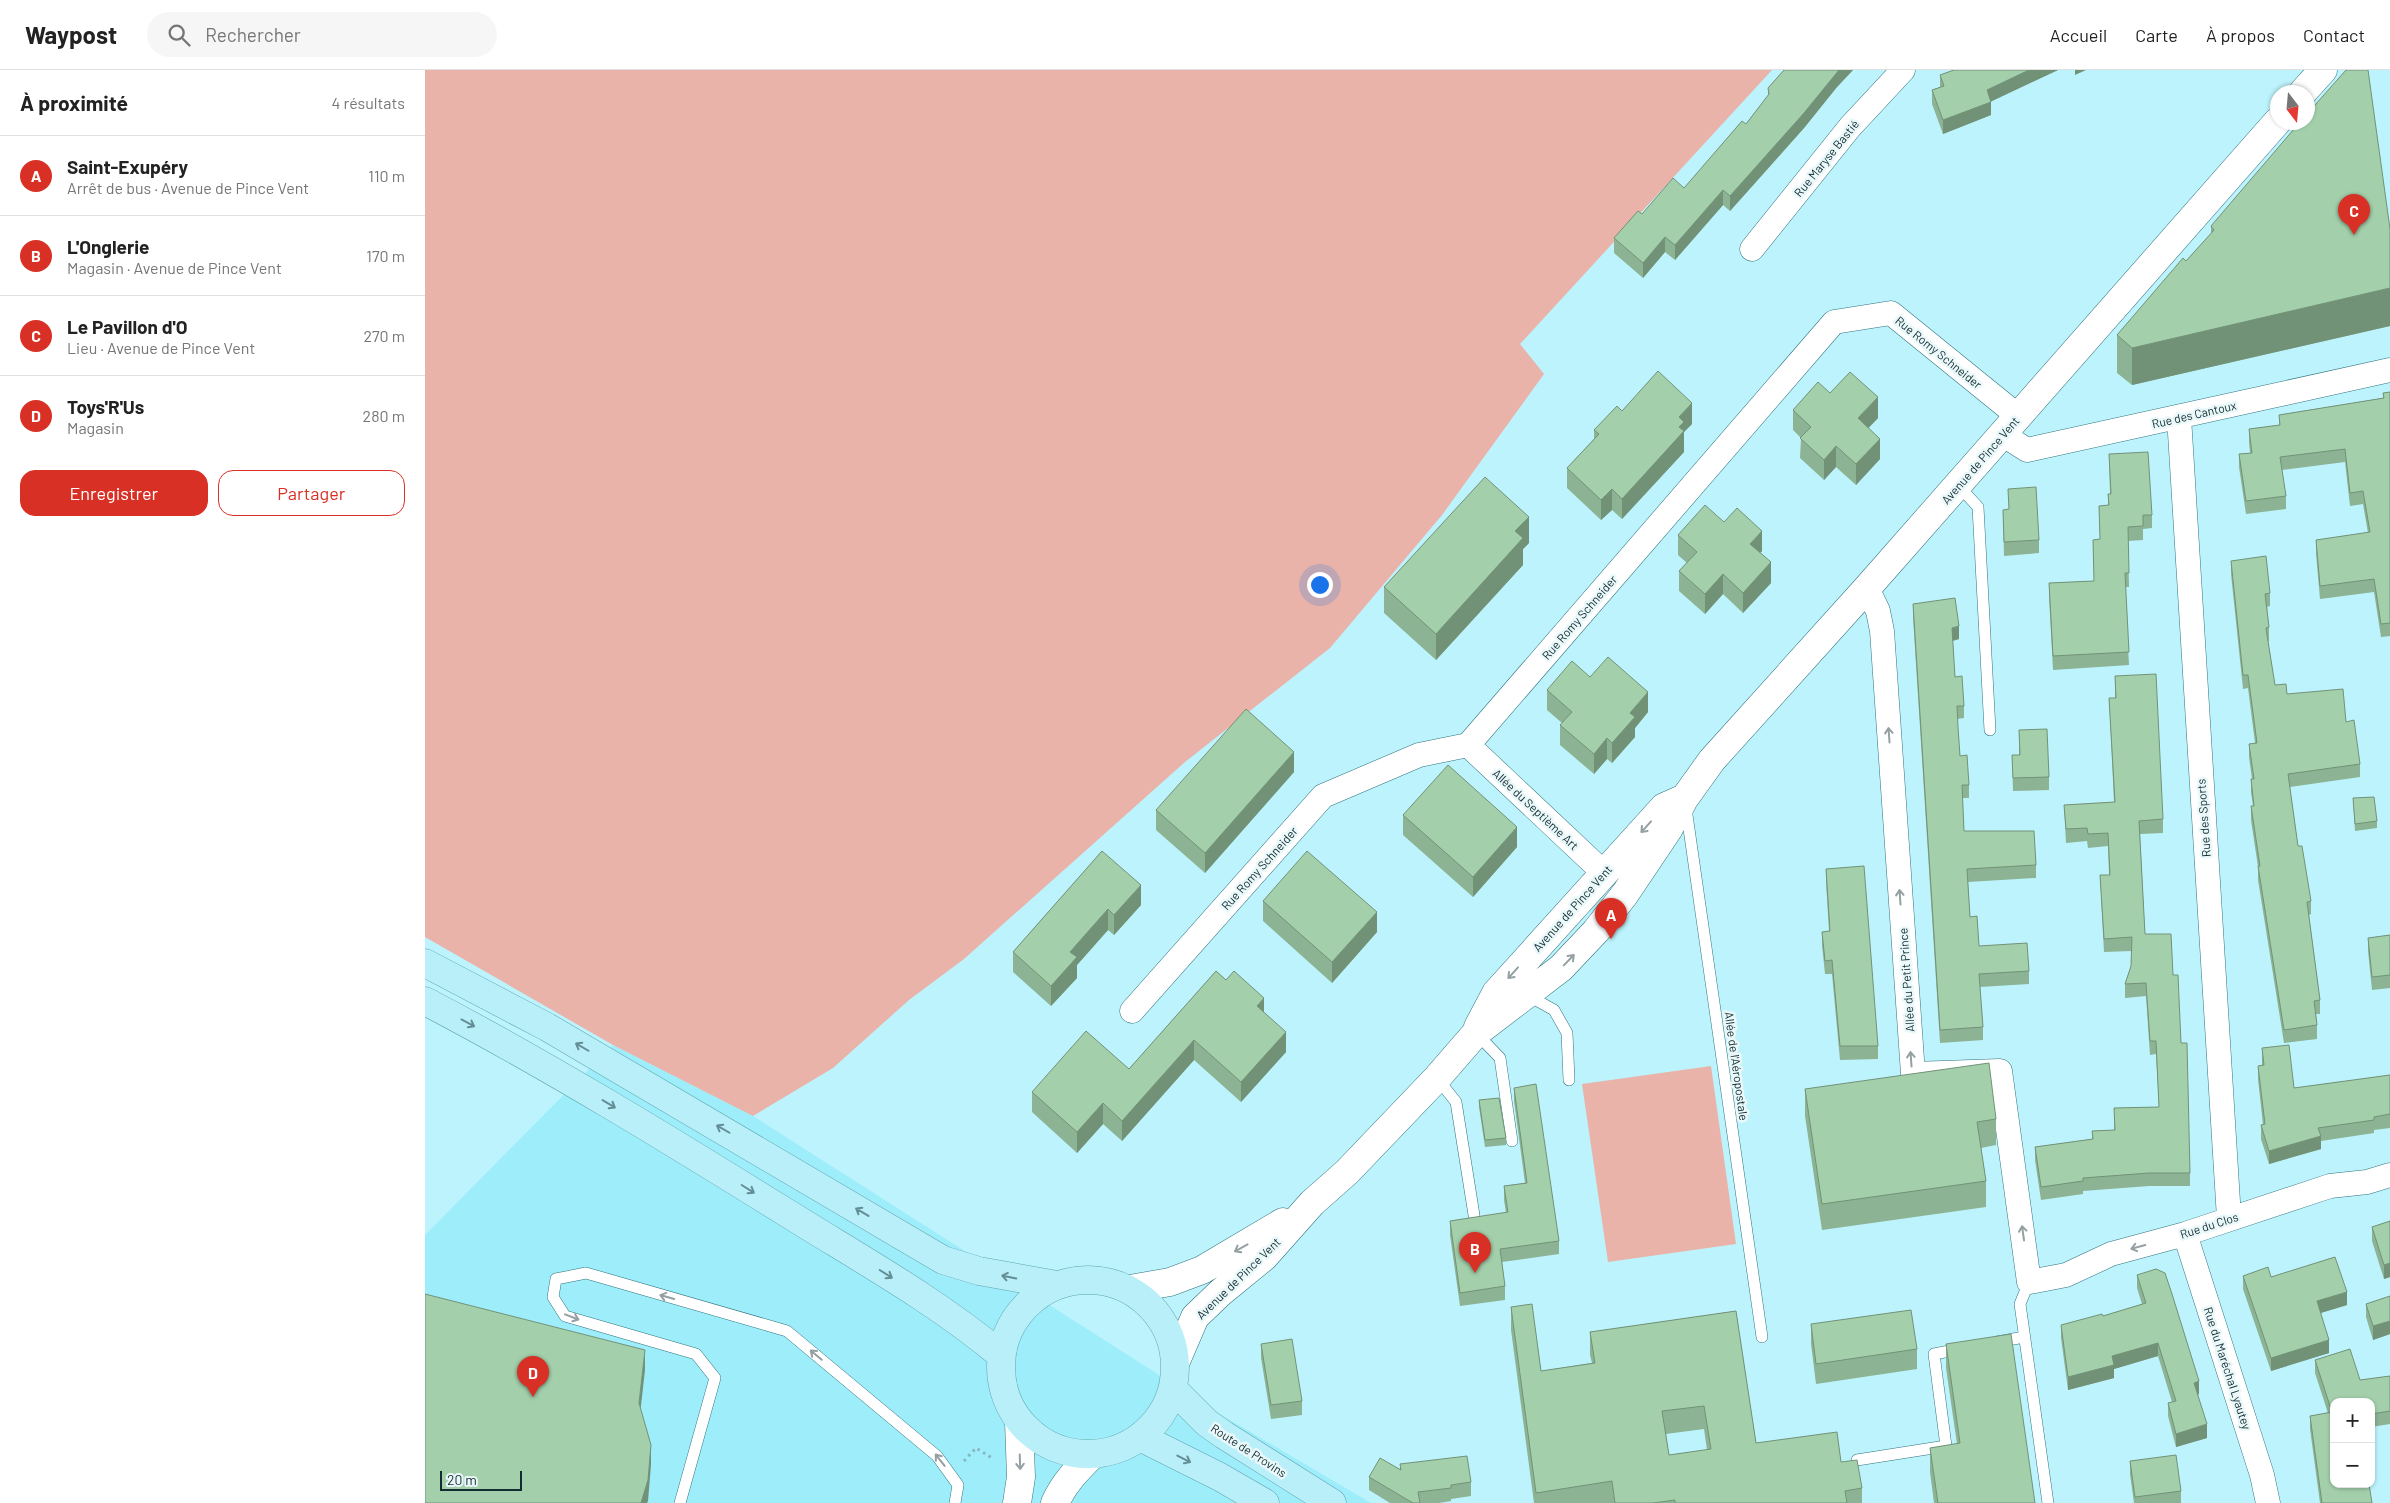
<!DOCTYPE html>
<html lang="fr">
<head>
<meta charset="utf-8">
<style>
  :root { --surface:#fff; --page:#f6f6f6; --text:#222; --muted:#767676; --line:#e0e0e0; --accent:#d93025 }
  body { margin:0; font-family:Barlow,sans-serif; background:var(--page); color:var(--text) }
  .controls { position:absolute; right:15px; bottom:15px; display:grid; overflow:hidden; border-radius:10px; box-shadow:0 1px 4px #0004 }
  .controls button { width:45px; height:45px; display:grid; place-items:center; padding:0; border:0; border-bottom:1px solid var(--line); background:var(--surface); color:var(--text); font:25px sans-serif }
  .compass { position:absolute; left:1845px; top:15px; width:45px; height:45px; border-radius:50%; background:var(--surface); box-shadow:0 1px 4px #0004; rotate:164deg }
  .scale { position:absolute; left:15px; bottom:12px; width:82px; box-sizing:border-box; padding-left:5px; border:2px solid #112d31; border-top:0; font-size:14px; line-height:18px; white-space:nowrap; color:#112d31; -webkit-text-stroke:4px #ebf8fa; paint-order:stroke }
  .you { position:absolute; left:894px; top:514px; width:18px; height:18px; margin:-12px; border:4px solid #fff; border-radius:50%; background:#1a73e8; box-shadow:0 0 0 8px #1a73e833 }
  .badge { display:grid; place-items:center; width:32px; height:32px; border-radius:50%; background:var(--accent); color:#fff; font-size:16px; font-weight:700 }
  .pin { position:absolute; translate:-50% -41px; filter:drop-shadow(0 1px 2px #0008) }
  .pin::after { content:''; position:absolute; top:26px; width:18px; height:15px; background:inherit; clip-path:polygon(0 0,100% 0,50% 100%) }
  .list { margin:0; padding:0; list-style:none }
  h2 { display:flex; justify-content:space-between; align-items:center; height:65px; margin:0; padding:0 20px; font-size:21px }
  h2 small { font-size:16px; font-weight:400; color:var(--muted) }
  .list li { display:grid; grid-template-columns:32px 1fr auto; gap:15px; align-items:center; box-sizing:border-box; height:80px; padding:0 20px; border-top:1px solid var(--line) }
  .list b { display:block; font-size:19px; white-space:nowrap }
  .list p { margin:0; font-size:16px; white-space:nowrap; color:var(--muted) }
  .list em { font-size:16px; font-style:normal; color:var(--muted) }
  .actions { display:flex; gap:10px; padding:15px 20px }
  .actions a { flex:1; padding:11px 0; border:1px solid var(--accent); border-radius:15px; text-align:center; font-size:18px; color:var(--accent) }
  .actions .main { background:var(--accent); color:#fff }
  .icon { flex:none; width:28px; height:28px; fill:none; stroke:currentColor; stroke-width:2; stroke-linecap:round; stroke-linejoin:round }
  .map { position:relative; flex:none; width:1965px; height:1433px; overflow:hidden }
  header { display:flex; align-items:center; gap:30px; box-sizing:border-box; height:70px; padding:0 25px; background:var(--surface); border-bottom:1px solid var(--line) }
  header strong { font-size:24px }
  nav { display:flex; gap:28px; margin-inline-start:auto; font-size:18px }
  .search { width:350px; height:45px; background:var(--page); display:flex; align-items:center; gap:12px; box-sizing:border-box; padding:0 18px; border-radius:28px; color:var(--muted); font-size:19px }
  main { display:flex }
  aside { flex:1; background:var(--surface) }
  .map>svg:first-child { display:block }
</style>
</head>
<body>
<header>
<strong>Waypost</strong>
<div class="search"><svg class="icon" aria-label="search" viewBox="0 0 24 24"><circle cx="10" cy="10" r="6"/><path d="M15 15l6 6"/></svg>Rechercher</div>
<nav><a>Accueil</a><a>Carte</a><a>À propos</a><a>Contact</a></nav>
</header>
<main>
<aside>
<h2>À proximité<small>4 résultats</small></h2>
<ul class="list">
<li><span class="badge">A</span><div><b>Saint-Exupéry</b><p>Arrêt de bus · Avenue de Pince Vent</p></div><em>110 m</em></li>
<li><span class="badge">B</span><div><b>L'Onglerie</b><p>Magasin · Avenue de Pince Vent</p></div><em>170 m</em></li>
<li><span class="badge">C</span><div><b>Le Pavillon d'O</b><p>Lieu · Avenue de Pince Vent</p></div><em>270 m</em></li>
<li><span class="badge">D</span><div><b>Toys'R'Us</b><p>Magasin</p></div><em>280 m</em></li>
</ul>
<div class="actions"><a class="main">Enregistrer</a><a>Partager</a></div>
</aside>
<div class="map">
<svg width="1965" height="1433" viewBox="0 0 1965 1433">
  <rect width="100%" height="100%" fill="#bdf3fc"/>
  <path fill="#9eedfa" d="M188 975 328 1046 800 1347 946 1433H0V1165Z"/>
  <path fill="#e9b3a9" d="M0 0H1347L1095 274 1119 304 1017 445 905 578 760 692 539 889 484 930 408 998 328 1046 188 975 0 867Z
    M1286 996 1311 1174 1183 1192 1157 1014Z"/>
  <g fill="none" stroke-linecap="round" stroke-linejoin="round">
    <g stroke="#30747f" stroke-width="12">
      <path id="lane" d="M1533 415 1553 437 1565 660
        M1261 738 1337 1267
        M1102 925 1129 940 1142 963 1144 1010
        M1051 963 1075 988 1087 1071
        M1012 1008 1031 1032 1049 1145
        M1604 1212 1595 1234 1623 1433
        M1572 1272 1599 1267
        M1432 1390 1521 1376 1509 1284 1535 1279
        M255 1433 290 1308 271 1284 140 1246 128 1227 131 1209 161 1203 362 1261 512 1386 533 1415 530 1433"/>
    </g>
    <g stroke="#30747f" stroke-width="25">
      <path id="street" d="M1327 179 1425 57 1478 0
        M1754 347 1804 1148
        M1577 364 1602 380 1965 300
        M1442 518 1453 541 1457 561 1488 1004 1575 1001 1604 1212 1641 1205 1686 1184 1760 1164 1905 1116 1942 1112 1965 1105
        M1043 675 1179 803
        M707 941 898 726 994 685 1043 675 1409 252 1466 243 1593 346
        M1760 1164 1837 1405 1843 1433"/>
    </g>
    <g stroke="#30747f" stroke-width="29">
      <path id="secondary" d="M1878 22 1898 0
        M1053 957 1071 923 1239 737 1255 730
        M705 1219 745 1212 777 1200 858 1152
        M751 1291 770 1247 795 1223 839 1187 887 1133 922 1102 1012 1008 1051 963 1136 898 1171 861 1200 824 1243 760 1259 729 1287 690 1442 518 1852 52
        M592 1433 596 1407 594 1351
        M630 1433C639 1413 652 1400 667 1385"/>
    </g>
    <g stroke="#5ea5b0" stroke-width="29">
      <path id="primary" d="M0 893 122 957 518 1190 554 1201 632 1215
        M0 931C124 996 243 1069 362 1143 434 1188 510 1230 576 1285
        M576 1297a87 87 0 1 1 174 0a87 87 0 1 1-174 0Z
        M748 1319 782 1353 799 1365 907 1433
        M715 1367 795 1407 840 1433"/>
    </g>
    <path stroke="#88b6be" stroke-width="3" stroke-dasharray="2.5 4" stroke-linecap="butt" d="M539 1391 551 1378 567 1388"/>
    <use href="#lane" stroke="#fff" stroke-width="11"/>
    <use href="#street" stroke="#fff" stroke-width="24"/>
    <use href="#secondary" stroke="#fff" stroke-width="28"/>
    <use href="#primary" stroke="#b8eff9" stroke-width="28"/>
  </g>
  <path fill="#8cb393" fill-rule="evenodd" d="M1359 0H1428L1412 17 1379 58 1305 141 1298 135 1250 190 1240 182 1218 208 1189 183V168L1217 144 1259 118 1321 54 1343 26V18Z
    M1529 0H1633L1566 31V45L1518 64 1507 34V20L1515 17V5Z
    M1786 156 1965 159V256L1707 315 1692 303V265L1761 191 1786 164Z
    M1965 322V566L1956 567 1949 522 1895 529 1891 483V470L1943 463 1938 434 1925 436 1920 392 1857 400 1861 426V439L1821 444 1814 397V384L1825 383 1824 372V359L1854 355V345L1958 328V323Z
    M1405 323 1453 348 1443 358 1455 389 1431 415 1411 397 1399 410 1375 388 1376 368 1368 360V340Z
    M1197 341 1267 354 1259 362V382L1197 449 1187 440 1176 450 1142 418V398L1169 369V360Z
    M1684 384 1727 445V458L1718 459V470L1703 471 1704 517H1700L1704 595 1628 600 1624 526V513L1669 511 1668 470 1675 469 1674 436 1683 435V424H1685Z
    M1583 419 1614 470V483L1579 486 1578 440 1584 439Z
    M1299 452 1337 481 1335 483 1346 513 1318 543 1298 524 1280 544 1254 521V501L1262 493 1253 485V465Z
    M1104 473 1098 479V495L1011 590 959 543V517Z
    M1806 491 1845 523V536L1842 537 1844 557V571H1843L1850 615 1862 624 1921 652 1935 694V707L1865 717 1873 776 1886 831V844L1884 845 1895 930V944H1891L1892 955V969L1859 973 1833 810V797L1826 750V736H1828L1826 722V709H1827L1824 687V674L1830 673 1823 618 1818 619 1806 504Z
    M1488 534 1534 569 1527 571 1530 607 1539 636V648L1532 649 1535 686 1544 715V728H1537L1539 761 1611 795V808L1543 812 1545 847 1554 876 1604 901V914L1555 917 1558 957V970L1515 973 1488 547Z
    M1690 606 1738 749V763L1715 764 1720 864 1748 905 1756 973 1765 1103V1116H1724L1658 1121V1124L1616 1130 1610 1090V1077L1667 1069V1061L1689 1060V1038L1734 1037 1731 984 1725 985 1721 926 1700 928V914L1706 896 1707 881 1679 882 1675 805H1684L1683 776 1663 778 1662 771 1641 773 1639 735 1689 732 1684 628H1690Z
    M1165 607 1223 642 1210 658V667L1187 693 1182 689 1169 704 1135 675V655L1137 653 1122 640V620Z
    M1594 660 1624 707V720L1588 721 1587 685H1594Z
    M869 702 780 803 731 760V740Z
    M1928 728 1952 751V758L1930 761Z
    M978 745 1092 777 1048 827 978 765Z
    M677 781 716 835 689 865 683 860 652 895V908L626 936 588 902V882Z
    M1401 799 1453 976V989L1415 990 1407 904H1400L1397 875V862L1404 861 1401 812Z
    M838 831 952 862 907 913 838 851Z
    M1965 865V918L1947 920 1943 881V868Z
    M791 901 839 943 861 982 816 1032 769 990 697 1071 678 1054 652 1083 607 1042V1022L704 999Z
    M1837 978 1869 1018 1965 1005V1058L1949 1060V1063L1896 1071V1079L1844 1094 1836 1069V1055H1838L1833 1009V996L1837 995Z
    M1089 1018 1134 1171V1184L1077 1192 1080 1216V1230L1035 1236 1025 1165V1151L1081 1143 1079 1130V1116L1100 1113 1089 1031Z
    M1380 1019 1571 1049V1075L1556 1078 1561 1111V1137L1397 1160 1380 1046Z
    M1054 1030 1081 1068V1075L1060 1077 1054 1037Z
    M1965 1151V1207L1959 1209 1947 1171V1157Z
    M1712 1205 1774 1324 1773 1325 1782 1368 1751 1377 1743 1346V1333L1747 1332 1733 1286 1689 1299V1308L1643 1320 1636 1268V1255L1678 1246 1717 1234 1712 1218Z
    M1818 1206 1846 1207 1922 1235 1896 1243 1904 1283 1846 1301 1818 1219Z
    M1965 1226V1264L1948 1270 1941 1247V1234Z
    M1086 1237 1116 1301 1167 1293 1165 1285V1262L1311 1241 1331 1373 1416 1392 1437 1418V1433H1109L1086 1260ZM1279 1359 1282 1380 1244 1385 1241 1364Z
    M1386 1254 1492 1279V1299L1391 1314 1386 1274Z
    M836 1274 877 1331V1345L846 1349 836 1288Z
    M1521 1274 1610 1433H1509L1505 1402V1378L1532 1374 1521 1298Z
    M1890 1290 1935 1310 1965 1306V1354L1946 1357V1332H1909L1947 1433H1895L1885 1359V1346L1903 1343 1890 1303Z
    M1705 1391 1756 1421V1433H1709L1705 1404Z
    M975 1394 1046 1412V1426L1026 1429V1431L1014 1433H965L944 1420V1407L975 1399Z"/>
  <path fill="#729278" d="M1414 0H1428L1412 17 1379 58 1305 141V126Z
    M1604 0H1633L1563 33 1566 32V45L1518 64V50L1562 20Z
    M1650 0H1661L1650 5Z
    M1298 120V135L1250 190V175Z
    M1240 167V182L1218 208V193Z
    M1965 218V256L1707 315V278Z
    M1453 327V348L1433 369V348Z
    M1267 333V354L1259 362V382L1197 449V429L1254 347Z
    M1455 369V389L1431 415V394Z
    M1411 376V397L1399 410V390Z
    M1187 419V440L1176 450V430Z
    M1104 447V473L1098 479V495L1011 590V564L1090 461Z
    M1337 461V481L1325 494V474Z
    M1346 492V513L1318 543V523Z
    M1298 504V524L1280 544V524Z
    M1534 556V569L1527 571V558Z
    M1223 622V642L1210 658V667L1187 693V673L1205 643Z
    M1182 668V689L1169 704V684Z
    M869 682V702L780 803V783Z
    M1092 757V777L1048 827V807Z
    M716 815V835L689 865V845Z
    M683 839V860L652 895V908L626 936V916L645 882Z
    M952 842V862L907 913V892Z
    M839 928V948L832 936Z
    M861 962V982L816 1032V1012Z
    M769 970V990L697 1071V1051Z
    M678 1033V1054L652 1083V1062Z
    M1896 1066V1079L1844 1094V1081Z
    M1965 1193V1207L1959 1209V1195Z
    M1922 1222V1235L1892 1244V1231Z
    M1965 1251V1264L1948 1270V1256Z
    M1904 1270V1283L1846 1301V1288Z
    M1733 1273V1286L1689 1299V1308L1643 1320V1307L1687 1286Z
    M220 1280V1300L214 1353V1333Z
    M1774 1311V1324L1769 1326V1313Z
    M1782 1354V1368L1751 1377V1364Z
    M226 1375V1395L223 1431 222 1433H216Z"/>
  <path fill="#a3d0ab" stroke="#729278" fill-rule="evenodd" d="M1359 0H1414L1379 43 1305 126 1298 120 1250 175 1240 167 1218 193 1189 168 1213 141 1217 144 1248 108 1259 118 1317 51 1321 54 1344 24 1343 18Z
    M1529 0H1604L1562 20 1566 32 1518 50 1507 20 1519 16 1515 5Z
    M1921 0H1943L1965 159V218L1707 278 1692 265 1758 188 1761 191 1789 160 1786 156 1875 52H1882V44Z
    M1233 301 1267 333 1254 347 1259 352 1254 357 1259 361 1197 429 1187 419 1176 430 1142 398 1174 364 1169 360 1192 336 1197 341Z
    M1425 302 1453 327 1433 348 1455 369 1431 394 1411 376 1399 390 1375 368 1386 357 1368 340 1393 312 1405 323Z
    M1965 322V553L1956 554 1949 509 1895 516 1891 470 1945 462 1938 421 1925 423 1920 379 1855 387 1861 426 1821 431 1814 384 1827 383 1824 359 1855 355 1854 345 1959 328 1958 323Z
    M1723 382 1727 445H1718V456L1703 457 1704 503H1700L1704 582 1628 586 1624 513 1669 511 1668 470 1675 469 1674 436 1684 435 1683 424H1686L1684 384Z
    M1060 407 1104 447 1090 461 1098 468 1011 564 959 517Z
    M1611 417 1614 470 1579 472 1578 440 1584 439 1583 419Z
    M1280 435 1299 452 1312 438 1337 461 1325 474 1346 492 1318 523 1298 504 1280 524 1254 501 1272 482 1253 465Z
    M1841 486 1845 523 1840 524 1844 557 1841 558 1842 565 1850 615 1861 614 1862 624 1918 619 1921 652 1929 650 1935 694 1863 704 1873 776H1877L1886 831 1882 832 1895 930 1889 931 1892 955 1859 960 1833 796H1835L1826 736H1829L1826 709H1829L1824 674 1832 673 1823 605H1818L1806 491Z
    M1530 528 1534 556 1527 558 1530 607 1537 606 1539 636H1532L1533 657 1535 686 1542 685 1544 715H1537L1539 761H1609L1611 795 1542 799 1545 847 1552 846 1554 876 1602 873 1604 901 1554 904 1558 957 1515 960 1488 534Z
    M1183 587 1223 622 1205 643 1210 647 1187 673 1182 668 1169 684 1135 655 1147 642 1122 620 1147 591 1165 607Z
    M1731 604 1738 749 1714 751 1720 864H1746L1748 905H1753L1756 973H1762L1765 1103H1724L1658 1108V1111L1616 1117 1610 1077 1668 1069 1667 1061 1690 1060 1689 1038 1734 1037 1731 971H1725L1721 913 1700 914 1706 896 1707 867 1679 869 1675 805H1685L1683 763 1663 764 1662 758 1641 759 1639 735 1690 732 1684 628H1691L1690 606Z
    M821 639 869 682 780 783 731 740Z
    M1622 659 1624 707 1588 708 1587 685H1595L1594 660Z
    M1023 695 1092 757 1048 807 978 745Z
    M1949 727 1952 751 1930 754 1928 728Z
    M677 781 716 815 689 845 683 839 645 882 652 887 626 916 588 882Z
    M882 781 952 842 907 892 838 831Z
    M1439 796 1453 976H1415L1407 890 1400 891 1397 862 1405 861 1401 799Z
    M1965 865V905L1947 907 1943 868Z
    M791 901 801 910 809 901 839 928 832 936 861 962 816 1012 769 970 697 1051 678 1033 652 1062 607 1022 661 961 704 999Z
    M1864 975 1869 1018 1965 1005V1044L1949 1047V1050L1893 1058 1896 1066 1844 1081 1836 1055 1840 1054 1833 996 1839 995 1837 978Z
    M1564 993 1571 1049 1552 1052 1561 1111 1397 1134 1380 1019Z
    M1111 1014 1134 1171 1075 1179 1080 1216 1035 1223 1025 1151 1083 1142 1079 1116 1102 1113 1089 1018Z
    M1074 1028 1081 1068 1060 1070 1054 1030Z
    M1965 1151V1193L1959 1195 1947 1157Z
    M1910 1187 1922 1222 1892 1231 1904 1270 1846 1288 1818 1206 1843 1197 1846 1207Z
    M1731 1199 1740 1203 1747 1224 1774 1311 1769 1313 1782 1354 1751 1364 1743 1333 1751 1331 1733 1273 1687 1286 1689 1295 1643 1307 1636 1255 1677 1244 1678 1246 1721 1233 1712 1205Z
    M0 1224 220 1280 214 1333 226 1375 223 1410 216 1433H0Z
    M1965 1226V1251L1948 1256 1941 1234Z
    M1107 1234 1116 1301 1170 1293 1165 1262 1311 1241 1331 1373 1412 1362 1416 1392 1432 1390 1437 1418 1420 1421 1422 1433H1250V1430L1228 1433H1190L1187 1411 1111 1423 1086 1237ZM1279 1336 1286 1379 1244 1385 1237 1341Z
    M1486 1240 1492 1279 1391 1294 1386 1254Z
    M1586 1264 1610 1433H1513L1505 1378 1535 1373 1521 1274Z
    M867 1269 877 1331 846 1335 836 1274Z
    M1925 1279 1935 1310 1965 1306V1341L1946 1344V1332H1909V1414H1944L1947 1433H1897L1885 1346 1907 1342 1890 1290Z
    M1751 1385 1756 1421 1710 1427 1705 1391Z
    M1042 1386 1046 1412 1026 1415V1418L993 1422 995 1433H988L944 1407 955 1388 976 1400 975 1394Z"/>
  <defs><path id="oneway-shaft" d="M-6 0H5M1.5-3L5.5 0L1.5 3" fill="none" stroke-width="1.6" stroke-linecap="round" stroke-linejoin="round" transform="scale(1.25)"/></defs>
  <g stroke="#94a0a2">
    <use href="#oneway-shaft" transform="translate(1464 665) rotate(-94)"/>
    <use href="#oneway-shaft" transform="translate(1221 757) rotate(132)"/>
    <use href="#oneway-shaft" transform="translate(1475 827) rotate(-94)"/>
    <use href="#oneway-shaft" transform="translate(1144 890) rotate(-46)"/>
    <use href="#oneway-shaft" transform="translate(1088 903) rotate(132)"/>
    <use href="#oneway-shaft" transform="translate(1486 989) rotate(-94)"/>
    <use href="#oneway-shaft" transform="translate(1598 1163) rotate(-98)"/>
    <use href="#oneway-shaft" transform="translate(1713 1177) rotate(165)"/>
    <use href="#oneway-shaft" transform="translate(816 1178) rotate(151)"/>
    <use href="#oneway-shaft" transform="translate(242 1227) rotate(-164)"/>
    <use href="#oneway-shaft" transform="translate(147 1247) rotate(21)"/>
    <use href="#oneway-shaft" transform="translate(391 1285) rotate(-140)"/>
    <use href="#oneway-shaft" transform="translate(515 1390) rotate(-128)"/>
    <use href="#oneway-shaft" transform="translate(595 1392) rotate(88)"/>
  </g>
  <g stroke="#648e95">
    <use href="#oneway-shaft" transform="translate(43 953) rotate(28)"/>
    <use href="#oneway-shaft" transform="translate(157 977) rotate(-150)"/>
    <use href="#oneway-shaft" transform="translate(184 1034) rotate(31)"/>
    <use href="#oneway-shaft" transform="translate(298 1059) rotate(-150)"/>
    <use href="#oneway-shaft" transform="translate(323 1119) rotate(32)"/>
    <use href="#oneway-shaft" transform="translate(437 1142) rotate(-149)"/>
    <use href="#oneway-shaft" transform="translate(461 1204) rotate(32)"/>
    <use href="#oneway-shaft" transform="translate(584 1207) rotate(-169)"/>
    <use href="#oneway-shaft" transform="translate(759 1389) rotate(27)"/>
  </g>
  <g text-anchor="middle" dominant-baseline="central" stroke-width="5" stroke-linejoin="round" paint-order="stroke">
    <g font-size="12" fill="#112d31" stroke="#ebf8fa">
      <text transform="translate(1401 88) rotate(-51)">Rue Maryse Bastié</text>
      <text transform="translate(1514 282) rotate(39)">Rue Romy Schneider</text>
      <text transform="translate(1769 344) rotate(-13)">Rue des Cantoux</text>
      <text transform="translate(1555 390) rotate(-49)">Avenue de Pince Vent</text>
      <text transform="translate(1154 547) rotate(-49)">Rue Romy Schneider</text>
      <text transform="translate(1111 739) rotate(43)">Allée du Septième Art</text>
      <text transform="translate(1778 748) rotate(-94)">Rue des Sports</text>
      <text transform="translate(834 798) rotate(-48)">Rue Romy Schneider</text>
      <text transform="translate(1147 838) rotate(-48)">Avenue de Pince Vent</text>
      <text transform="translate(1481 910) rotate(-94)">Allée du Petit Prince</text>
      <text transform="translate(1312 996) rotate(82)">Allée de l'Aéropostale</text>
      <text transform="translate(1784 1155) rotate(-18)">Rue du Clos</text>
      <text transform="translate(813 1208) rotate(-44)">Avenue de Pince Vent</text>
      <text transform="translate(1803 1298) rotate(72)">Rue du Maréchal Lyautey</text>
      <text transform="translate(824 1380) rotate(33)">Route de Provins</text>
    </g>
  </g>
</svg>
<div class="controls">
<button>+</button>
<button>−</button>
</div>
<svg class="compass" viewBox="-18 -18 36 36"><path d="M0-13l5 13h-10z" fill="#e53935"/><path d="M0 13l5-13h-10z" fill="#767676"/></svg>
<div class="scale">20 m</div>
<div class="you"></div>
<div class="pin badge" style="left:1186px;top:869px">A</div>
<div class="pin badge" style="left:1050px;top:1203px">B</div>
<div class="pin badge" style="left:1929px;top:165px">C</div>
<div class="pin badge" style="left:108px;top:1327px">D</div>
</div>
</main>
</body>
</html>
